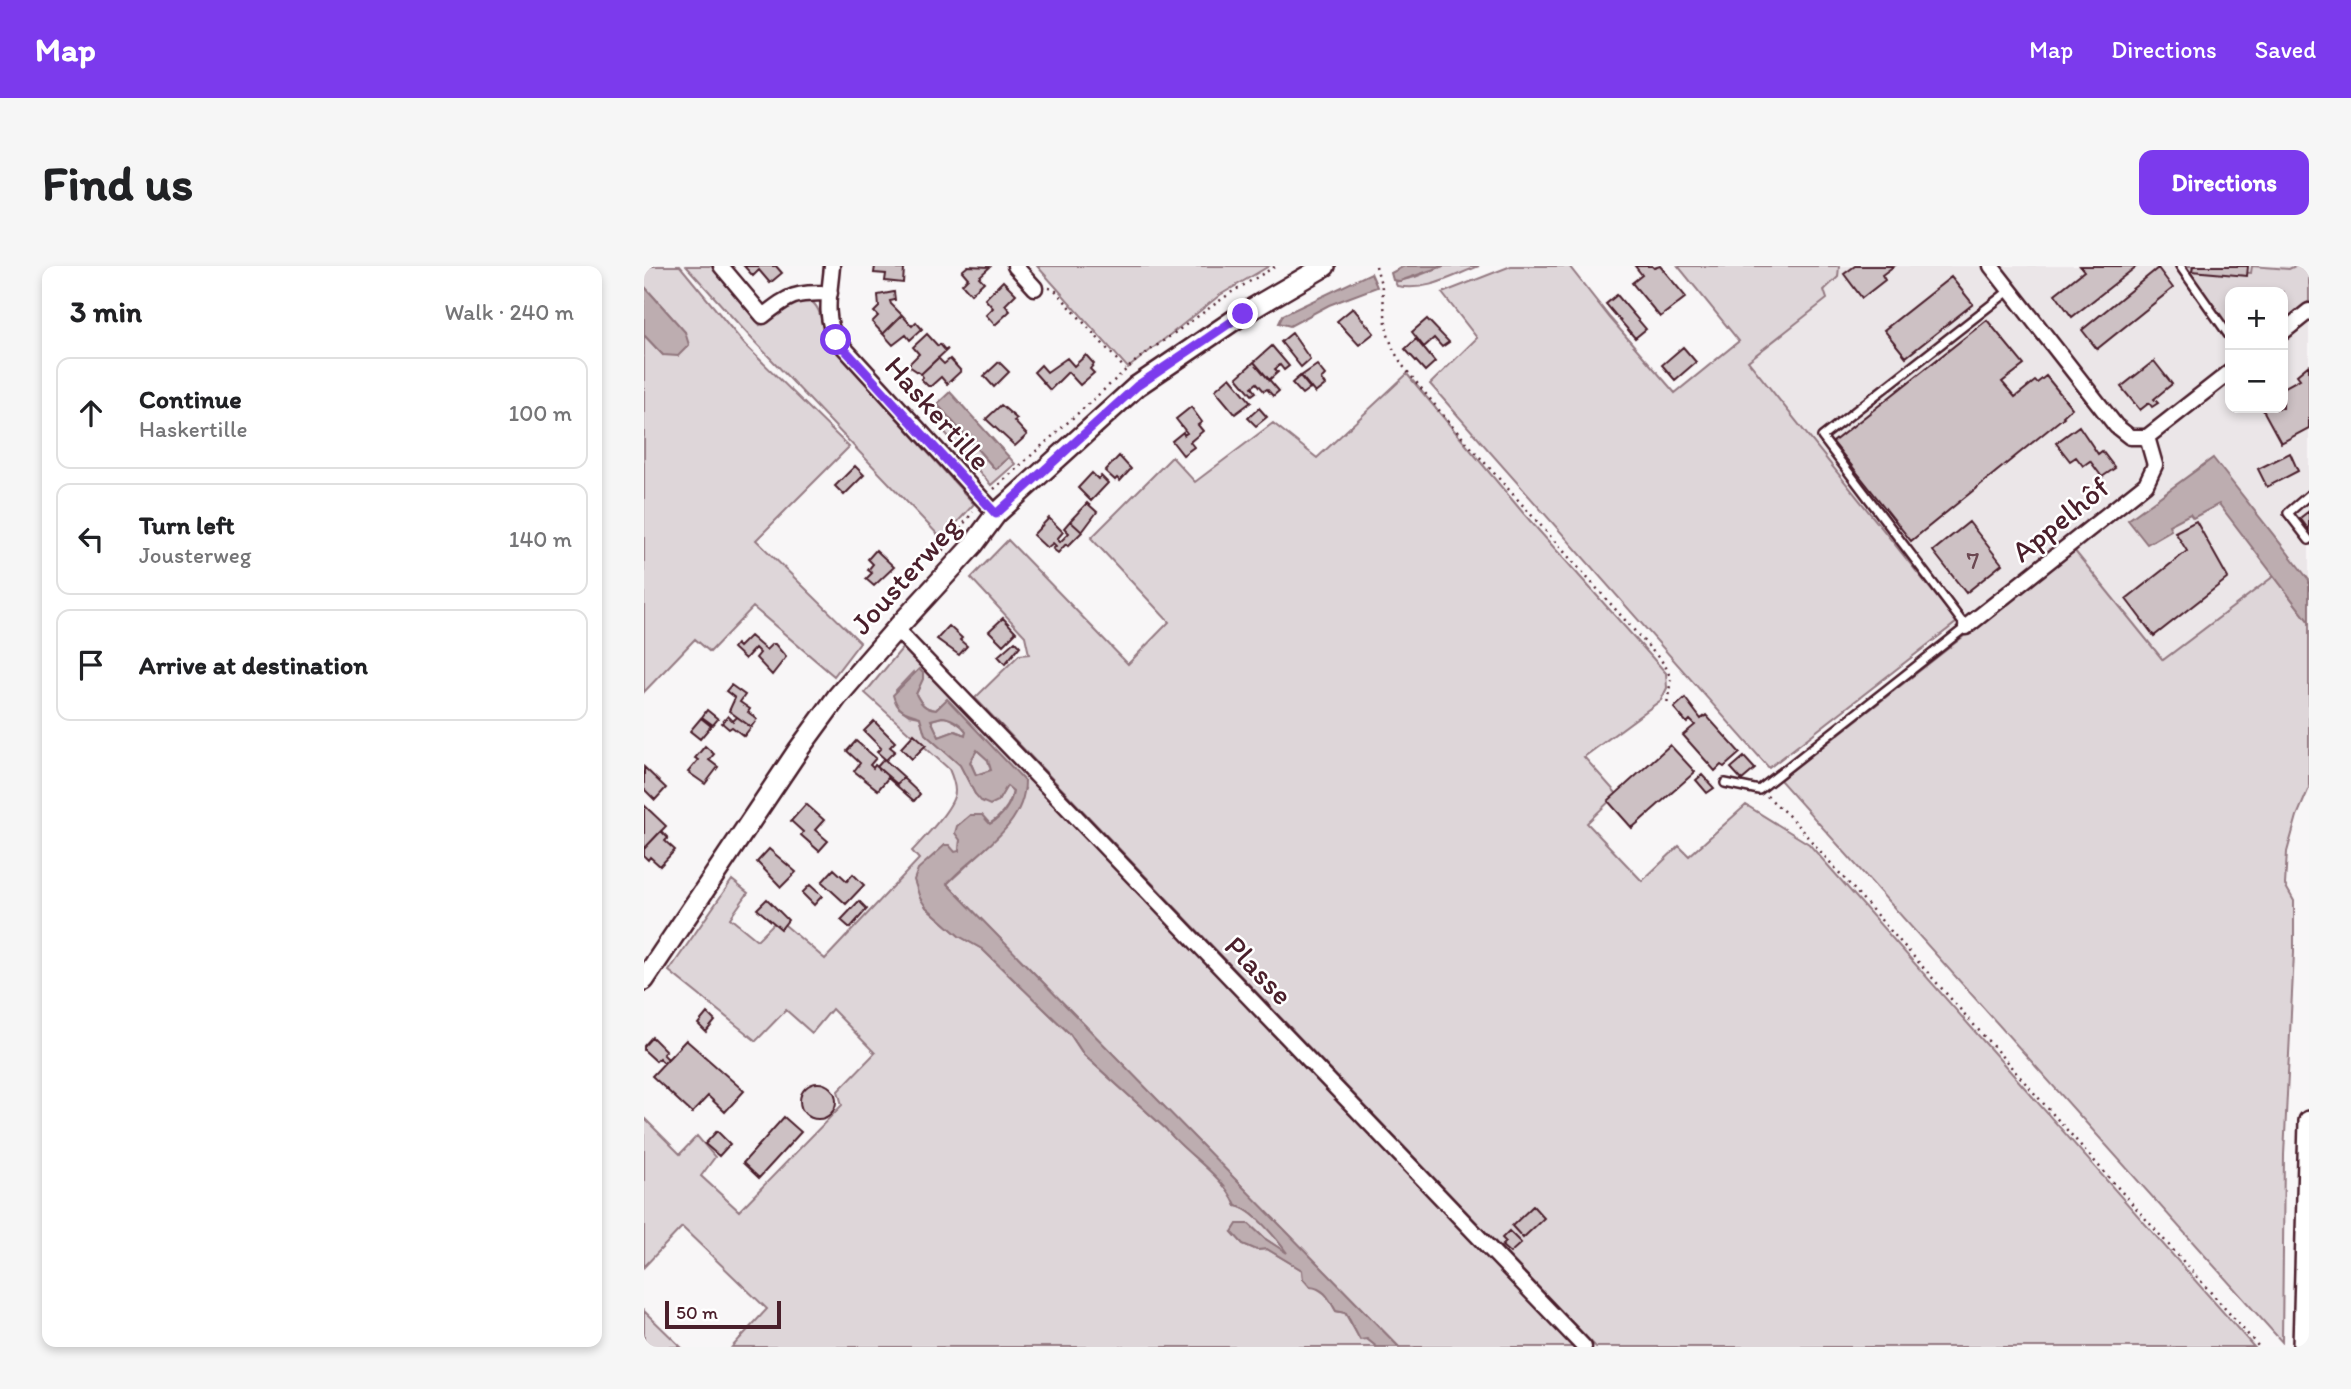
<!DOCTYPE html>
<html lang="en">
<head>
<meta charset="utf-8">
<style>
  :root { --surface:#fff; --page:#f6f6f6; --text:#202124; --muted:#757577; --line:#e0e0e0; --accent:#7c3aed }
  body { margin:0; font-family:Itim,sans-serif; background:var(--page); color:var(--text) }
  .controls { position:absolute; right:21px; top:21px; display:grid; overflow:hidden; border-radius:14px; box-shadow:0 4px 10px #0003 }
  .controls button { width:63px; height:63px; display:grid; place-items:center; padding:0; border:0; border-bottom:2px solid var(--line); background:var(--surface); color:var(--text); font:35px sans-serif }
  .scale { position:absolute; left:21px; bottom:18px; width:116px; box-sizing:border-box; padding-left:7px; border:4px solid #4a1f2b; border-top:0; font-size:19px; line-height:24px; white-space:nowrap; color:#4a1f2b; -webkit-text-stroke:5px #fff; paint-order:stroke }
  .stop { position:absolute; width:21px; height:21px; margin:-16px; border:5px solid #7c3aed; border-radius:50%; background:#fff }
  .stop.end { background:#7c3aed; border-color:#fff; box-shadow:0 2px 7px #0008 }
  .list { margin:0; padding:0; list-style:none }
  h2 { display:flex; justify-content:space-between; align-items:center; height:91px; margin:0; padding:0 28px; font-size:30px }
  h2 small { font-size:23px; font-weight:400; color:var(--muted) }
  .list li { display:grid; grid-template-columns:46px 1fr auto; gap:21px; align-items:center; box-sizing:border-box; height:112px; margin:0 14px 14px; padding:0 14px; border:2px solid var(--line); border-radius:14px }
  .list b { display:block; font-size:26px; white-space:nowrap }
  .list p { margin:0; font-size:23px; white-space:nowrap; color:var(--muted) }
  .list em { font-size:23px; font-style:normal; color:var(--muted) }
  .icon { flex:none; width:38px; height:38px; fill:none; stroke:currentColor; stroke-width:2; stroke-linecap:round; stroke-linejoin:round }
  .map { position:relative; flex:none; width:1665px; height:1081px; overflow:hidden; border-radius:14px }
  header { display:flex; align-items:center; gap:42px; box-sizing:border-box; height:98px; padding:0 35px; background:var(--accent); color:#fff }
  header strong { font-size:33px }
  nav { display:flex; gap:38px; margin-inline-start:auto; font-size:24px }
  .intro { display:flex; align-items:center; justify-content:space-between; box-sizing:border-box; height:168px; padding:0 42px }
  h1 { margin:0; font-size:49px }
  .button { padding:18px 32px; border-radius:14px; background:var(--accent); color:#fff; font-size:24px; font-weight:700 }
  main { display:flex; gap:42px; padding:0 42px }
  aside { flex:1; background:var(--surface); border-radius:14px; box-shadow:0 4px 10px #0003 }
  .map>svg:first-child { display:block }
</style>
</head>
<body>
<header>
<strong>Map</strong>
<nav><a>Map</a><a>Directions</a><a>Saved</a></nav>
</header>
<div class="intro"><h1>Find us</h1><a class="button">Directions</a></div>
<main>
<aside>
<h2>3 min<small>Walk · 240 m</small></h2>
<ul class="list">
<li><svg class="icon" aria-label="ahead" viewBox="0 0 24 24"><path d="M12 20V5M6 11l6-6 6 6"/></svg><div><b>Continue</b><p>Haskertille</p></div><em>100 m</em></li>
<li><svg class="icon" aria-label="left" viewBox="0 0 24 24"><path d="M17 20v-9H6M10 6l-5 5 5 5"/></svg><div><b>Turn left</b><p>Jousterweg</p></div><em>140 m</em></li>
<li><svg class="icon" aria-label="arrive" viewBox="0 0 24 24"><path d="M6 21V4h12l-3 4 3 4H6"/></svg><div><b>Arrive at destination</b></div></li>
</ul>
</aside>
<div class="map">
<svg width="1665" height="1081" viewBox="0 0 1665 1081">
  <rect width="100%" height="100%" fill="#f8f6f7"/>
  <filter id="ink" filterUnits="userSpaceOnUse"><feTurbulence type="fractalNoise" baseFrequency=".0143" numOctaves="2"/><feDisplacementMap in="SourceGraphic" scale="14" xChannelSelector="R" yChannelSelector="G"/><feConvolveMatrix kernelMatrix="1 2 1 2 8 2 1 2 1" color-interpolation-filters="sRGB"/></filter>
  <g filter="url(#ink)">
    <path fill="#ebe6e8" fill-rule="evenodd" d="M1161 0H1665V336L1643 309 1519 404 1315 382 1081 94ZM1586 26H1639V142H1586Z"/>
    <path fill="#ded6d9" stroke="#947a82" stroke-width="2" d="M0 0H36L101 79 205 181 112 274 216 376 190 410 109 341 66 386 51 373 0 426V69L19 89 41 66 0 20Z
      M42 0H67L116 59 142 39 165 34C180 42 176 62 183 75L330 238 298 273 109 74Z
      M393 0H625L576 29 484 102Z
      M799 0H835C808 10 783 26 753 20L751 16 771 11Z
      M867 0H925L966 52 1031 127 1095 75 1034 0H1195L1194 11 1180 24 1183 33 1104 95 1313 356 1125 502 786 118 833 72 798 27Z
      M1531 0H1548L1549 3 1607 7 1608 0 1645 3 1651 0H1665V35L1639 56V26H1586V78Z
      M763 108 880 248 1022 407 1023 422 1017 434 940 491 973 528 943 557 998 615 1035 580 1045 590 1102 539 1165 578 1610 1081H952L331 432 375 389 385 388 381 370 327 312 364 274 484 398 525 356 447 272 528 191 551 216 629 157 673 192Z
      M293 138 351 203 365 191 371 198 347 219 283 146Z
      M1430 284 1519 394 1630 310 1665 356V522L1653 550 1643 586 1641 619 1650 635V687L1640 889 1638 1076 1136 514Z
      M260 380 933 1081H755L303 618 348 576 381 523 297 438 292 444C281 443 277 438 272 428L275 422 269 406 252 424 255 442 265 449 276 451 281 468 316 499 331 528 354 535 363 519 369 525C364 553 338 562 316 574L315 585 312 587 301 579 289 592 282 641 315 670 338 683 426 768 440 789 522 863C542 889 579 908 592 940 610 943 633 973 644 988L620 972 605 958 588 966 599 978 613 984 623 983 658 1004 659 1013 683 1029 692 1045 701 1047 716 1073H723L733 1081H88L123 1043 38 961 0 1001V852L36 888 53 870 71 891 57 910 95 945 198 839 194 825 231 787 188 743 168 767 142 744 112 775 25 705 88 614 104 627 86 652 113 674 134 653 181 693 275 593 268 585C279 573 311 541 311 525 311 517 308 510 305 503L221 427Z
      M298 451C306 451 317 458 322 465L321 469 311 465 295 471 287 454Z
      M333 484 344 494 347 504 332 509 326 495Z
      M0 1045 37 1081H0Z"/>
    <path fill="#bdadb0" stroke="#8f747b" stroke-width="2" fill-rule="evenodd" d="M760 0H799L756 15 749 14 747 7Z
      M727 7 733 21 685 39 646 60 635 57 639 49Z
      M0 20 41 66 45 79 34 90 19 89 0 69Z
      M306 126 365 191 351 203 293 138Z
      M1569 192 1665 314V356L1575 238 1549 252 1546 248 1525 259 1527 264 1503 278 1484 254Z
      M275 403 279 407V413L272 428C277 438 281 443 292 444L303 433 381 515C381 563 330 587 303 618L755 1081H733L723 1073 716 1074 702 1047 692 1045C685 1033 681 1022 666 1021L659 1013 658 1004 623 983 613 984 599 978 588 966 593 958H605L620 972 643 987C633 973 609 943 592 940 579 908 542 889 522 863L440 789 426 768 338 683 315 670 282 641 276 632 270 614 274 603 301 579H305L311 586 315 585 316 574 311 567 313 560 326 549H338L346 558C358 551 367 539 369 525L363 520 354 535 346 539 337 535 331 528 316 499 281 468 276 451C262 447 253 445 249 429ZM298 451C306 451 317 458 322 465L321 469 311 465 295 471 287 454ZM333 484 344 494 347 504 332 509 326 496Z"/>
    <path fill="#cdc1c4" stroke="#4a1f2b" stroke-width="2" d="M100 0H132L138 7 126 17 115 4 109 10Z
      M231 0H254V3H260L259 17 241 15 242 8 230 7Z
      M324 0 346 1 335 11 340 16 327 28 318 18 324 12 318 5Z
      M991 0H1008L1010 2 1016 0 1042 31 1016 51 988 17 998 9Z
      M1211 0H1250L1238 9 1241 14 1218 32 1200 8Z
      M1436 0H1493L1428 51 1411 28 1440 5Z
      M1549 0H1604L1603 10 1548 5Z
      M1514 2 1529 22 1453 83 1438 64Z
      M1307 11 1329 38 1262 91 1240 64Z
      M359 15 372 28 361 39 366 45 351 59 342 49 349 42 341 33Z
      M250 26 251 34 246 35 247 38 258 49 239 68 228 56 234 50 230 46 235 41 234 29Z
      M973 29 1002 63 991 72 962 38Z
      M709 42 730 67 715 79 693 55Z
      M258 49 268 60 272 56 278 63 266 74 262 69 249 79 239 68Z
      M783 53 805 76 798 81 790 72 780 81 768 66Z
      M1343 54 1380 99 1358 116 1371 131 1391 115 1393 117 1402 110 1428 142 1419 150 1420 151 1267 275 1189 176Z
      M648 67 666 93 657 101 637 76Z
      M283 68 294 80 296 78 301 84 304 83 277 108 265 100 266 97 275 88 269 81Z
      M772 73 791 96 781 105 761 83Z
      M628 80 645 100 640 104 636 99 631 103 634 106 625 114 610 96Z
      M1039 81 1052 96 1031 114 1018 99Z
      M442 89 450 98 446 103 450 107 436 119 424 106 406 124 390 106 397 99 403 106 423 92 430 100Z
      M294 92 300 98 306 93 317 105 303 118 297 111 287 120H284L277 113 279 111 277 108Z
      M1510 95 1528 118 1510 133 1514 137 1508 141 1505 137 1496 144 1477 121Z
      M355 96 365 106 350 121 340 110Z
      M610 96 635 125 629 130 623 123 620 125 613 117 608 121 612 126 608 129 593 111Z
      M673 99 681 109 677 113 681 119 671 127 657 110Z
      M1665 99V162L1637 177 1618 142H1639V122L1656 113 1653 109Z
      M656 110 666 122 658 128 648 117Z
      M586 111 607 136 591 148 571 124Z
      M357 139 373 153 370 155 383 169 371 180 342 153Z
      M547 141 558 156 554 159 559 165 546 176 550 181 539 189 528 175 539 166 540 169 543 167 532 153Z
      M615 142 623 151 612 160 604 152Z
      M1435 160 1454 188 1458 185 1471 202 1458 211 1446 195 1439 200 1432 191 1426 195 1412 177Z
      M1646 187 1654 205 1623 221 1614 203Z
      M475 190 487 203 476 215 473 212 471 214 461 205Z
      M211 200 220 209 200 229 191 220Z
      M448 207 454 213 457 210 464 217 447 235 434 222Z
      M443 237 453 246 438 266 426 255Z
      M1665 245V264L1656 252Z
      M405 252 419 266 413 273 416 276 425 267 420 262 426 255 438 266 424 280 422 278 414 287 409 283 412 280 409 277 403 282 389 269Z
      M1552 255 1584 312 1510 370 1482 333 1543 285 1531 266Z
      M1325 256 1358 298 1322 327 1289 285Z
      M232 284 250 301 230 320 222 313 228 307 224 304 229 298 224 293Z
      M359 352 372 366 359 379 345 365Z
      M305 360 318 372 316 374 323 380 315 389 293 373Z
      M106 370 122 384 128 378H131L142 391 128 409 112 392 116 387 111 382 101 393 89 382 92 378 95 381Z
      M371 375 376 380 361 398 354 390Z
      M87 419 101 429 96 436 106 443 104 446 113 453 107 461 85 445 91 432 82 425Z
      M1041 432 1057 453 1062 449 1096 487 1080 501 1077 499 1071 505 1039 469 1051 459 1046 454 1043 457 1030 442Z
      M63 444 74 453 69 459 58 451Z
      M84 450 89 455 93 451 107 461 100 470 88 461 85 463 78 457Z
      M57 452 67 460 56 473 46 465Z
      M230 455 251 476 246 481 251 485 242 494 233 486 237 482 220 465Z
      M270 468 282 479 268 493 257 482Z
      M212 475 232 492 226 499 229 502 231 499 253 518 259 512 276 528 270 535 244 512 234 524 210 505 216 497 203 485Z
      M1026 479 1051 506 988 562 964 535Z
      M61 480 70 488 65 494 74 501 61 518 44 506 54 494 51 492Z
      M1100 491 1111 503 1098 514 1087 502Z
      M240 493 260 511 253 518 233 501Z
      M0 501 22 522 11 534 0 523Z
      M1058 509 1070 522 1063 527 1052 514Z
      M162 538 180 554 171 564 184 575 175 585 157 569 159 566 147 555Z
      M0 539 22 560 0 583Z
      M17 565 24 572 21 575 31 584 16 600 6 591 4 594 0 590V583Z
      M125 583 152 606 137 621 113 596Z
      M190 603 203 615 209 608 220 619 202 638 178 616Z
      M166 619 178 630 170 639 158 627Z
      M123 633 144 654 137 663 113 643Z
      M215 635 223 643 206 662 197 654Z
      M63 747 71 755 62 766 54 758Z
      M8 771 22 785 19 788 24 793 20 797 15 792 12 795 0 784V780Z
      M42 774 100 825 81 846 64 830 48 847 8 810Z
      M156 835a18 18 0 1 1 36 0a18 18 0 1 1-36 0Z
      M140 851 157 866 115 912 99 897Z
      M73 865 86 878 75 890 61 878Z
      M889 940 900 952 879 972 868 960Z
      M865 965 877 977 866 987 858 980 862 976 858 972Z"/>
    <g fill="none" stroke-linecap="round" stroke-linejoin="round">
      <g stroke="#4a1f2b" stroke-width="12">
        <path id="lane" d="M1536 0 1586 71
          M1665 229 1644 247 1665 274
          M1081 517 1115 524 1322 361 1178 171 1366 24"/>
      </g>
      <g stroke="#4a1f2b" stroke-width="19">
        <path id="street" d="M77 0 119 50C147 28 150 27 186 27
          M188 0C186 26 179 51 193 74L352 248
          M371 0 391 22
          M1347 0 1472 160 1486 171H1503L1586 106
          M1639 66 1665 45
          M1322 361 1502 218 1511 199 1503 171
          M252 363 940 1081"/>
      </g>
      <g stroke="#4a1f2b" stroke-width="24">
        <path id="secondary" d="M0 714 155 483 193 431 252 363 329 279 352 248 493 120 599 48 681 0
          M1659 1081 1665 855"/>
      </g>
      <path stroke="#4a1f2b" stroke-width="2.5" stroke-dasharray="2 5" stroke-linecap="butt" d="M732 0 738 22 743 66 750 85 759 100 809 161 1021 399 1027 413 1023 438
        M405 22 410 23 481 103
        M350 223 494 93 588 26 632 0
        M294 290 329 246
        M1123 530 1146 551 1615 1081"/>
      <use href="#lane" stroke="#fff" stroke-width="7"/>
      <use href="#street" stroke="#fff" stroke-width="14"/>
      <use href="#secondary" stroke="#fff" stroke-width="19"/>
    </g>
  </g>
  <g fill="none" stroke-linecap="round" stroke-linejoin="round" filter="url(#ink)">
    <path stroke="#7c3aed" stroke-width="9" d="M192 74 352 248 493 120 599 48"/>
  </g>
  <g text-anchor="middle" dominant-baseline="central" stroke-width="5" stroke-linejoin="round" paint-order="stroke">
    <g font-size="26" fill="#6b4851">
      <text x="1329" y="294">7</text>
    </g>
    <g font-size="30" fill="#4a1f2b" stroke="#fff">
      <text transform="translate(294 147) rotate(48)">Haskertille</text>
      <text transform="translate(1416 253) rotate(-39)">Appelhôf</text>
      <text transform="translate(261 309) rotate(-48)">Jousterweg</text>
      <text transform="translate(615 704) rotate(46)">Plasse</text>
    </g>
  </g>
</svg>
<div class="controls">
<button>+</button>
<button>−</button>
</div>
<div class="scale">50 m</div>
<div class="stop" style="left:192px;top:74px"></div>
<div class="stop end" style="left:599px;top:48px"></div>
</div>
</main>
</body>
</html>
